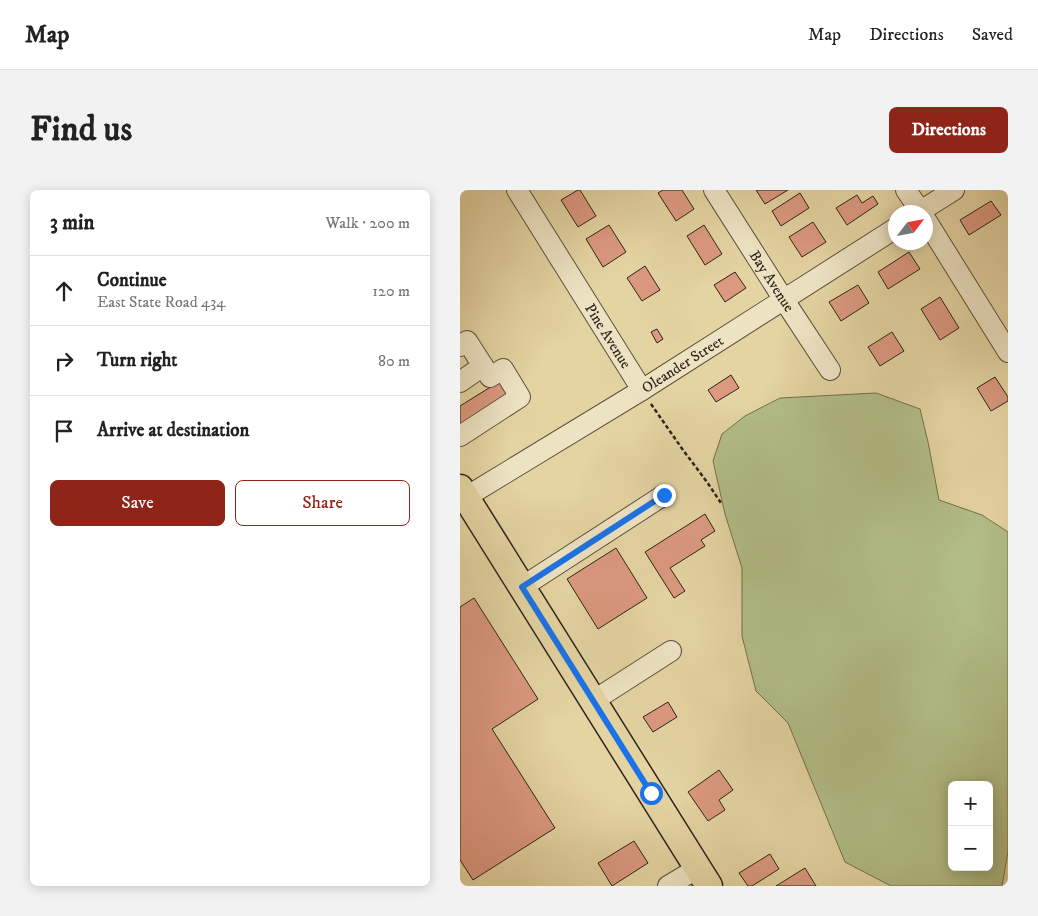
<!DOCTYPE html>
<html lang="en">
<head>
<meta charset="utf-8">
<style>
  :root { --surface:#fff; --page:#f2f2f2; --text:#222; --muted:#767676; --line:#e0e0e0; --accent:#8f2418 }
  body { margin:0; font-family:"IM FELL DW Pica",serif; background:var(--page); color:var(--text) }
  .controls { position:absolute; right:15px; bottom:15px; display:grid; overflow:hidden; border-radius:8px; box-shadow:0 2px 12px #0003 }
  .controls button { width:45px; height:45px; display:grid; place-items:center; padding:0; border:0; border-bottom:1px solid var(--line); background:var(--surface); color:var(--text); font:25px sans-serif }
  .compass { position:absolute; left:428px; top:15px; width:45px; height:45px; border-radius:50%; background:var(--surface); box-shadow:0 2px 12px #0003; rotate:58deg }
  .stop { position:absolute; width:15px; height:15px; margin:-11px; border:4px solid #1a73e8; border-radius:50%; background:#fff }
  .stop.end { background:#1a73e8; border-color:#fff; box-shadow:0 1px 5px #0008 }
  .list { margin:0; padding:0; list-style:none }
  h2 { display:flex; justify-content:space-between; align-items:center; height:65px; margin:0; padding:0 20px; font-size:21px }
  h2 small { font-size:16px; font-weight:400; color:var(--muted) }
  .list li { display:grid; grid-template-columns:32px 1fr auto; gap:15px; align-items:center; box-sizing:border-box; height:70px; padding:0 20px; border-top:1px solid var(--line) }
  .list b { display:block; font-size:19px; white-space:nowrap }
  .list p { margin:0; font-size:16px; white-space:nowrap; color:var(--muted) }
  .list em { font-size:16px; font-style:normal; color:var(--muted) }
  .actions { display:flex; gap:10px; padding:15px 20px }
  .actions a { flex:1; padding:11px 0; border:1px solid var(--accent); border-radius:8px; text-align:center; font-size:18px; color:var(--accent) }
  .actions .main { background:var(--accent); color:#fff }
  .icon { flex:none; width:28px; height:28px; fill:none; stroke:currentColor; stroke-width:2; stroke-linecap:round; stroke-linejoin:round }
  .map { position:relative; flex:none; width:548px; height:696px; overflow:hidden; border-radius:8px }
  header { display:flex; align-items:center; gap:30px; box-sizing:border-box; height:70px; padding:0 25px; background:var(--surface); border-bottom:1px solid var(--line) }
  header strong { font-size:24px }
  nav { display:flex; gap:28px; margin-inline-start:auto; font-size:18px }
  .intro { display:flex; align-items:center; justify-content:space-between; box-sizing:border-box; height:120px; padding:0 30px }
  h1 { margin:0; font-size:35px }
  .button { padding:12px 22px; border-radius:8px; background:var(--accent); color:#fff; font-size:18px; font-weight:700 }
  main { display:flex; gap:30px; padding:0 30px }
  aside { flex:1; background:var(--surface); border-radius:8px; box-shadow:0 2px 12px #0003 }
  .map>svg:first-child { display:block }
</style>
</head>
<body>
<header>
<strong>Map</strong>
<nav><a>Map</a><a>Directions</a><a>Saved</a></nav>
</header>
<div class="intro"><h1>Find us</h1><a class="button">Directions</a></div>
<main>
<aside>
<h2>3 min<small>Walk · 200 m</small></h2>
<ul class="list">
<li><svg class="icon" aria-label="ahead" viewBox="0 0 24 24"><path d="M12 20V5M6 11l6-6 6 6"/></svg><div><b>Continue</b><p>East State Road 434</p></div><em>120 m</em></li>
<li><svg class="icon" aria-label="right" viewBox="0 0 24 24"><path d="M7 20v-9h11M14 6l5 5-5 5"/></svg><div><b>Turn right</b></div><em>80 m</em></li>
<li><svg class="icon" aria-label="arrive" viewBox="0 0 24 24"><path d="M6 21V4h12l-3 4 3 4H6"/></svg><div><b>Arrive at destination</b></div></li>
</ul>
<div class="actions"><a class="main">Save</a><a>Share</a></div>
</aside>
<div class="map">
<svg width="548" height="696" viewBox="0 0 548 696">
  <rect width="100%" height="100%" fill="#e4d4a2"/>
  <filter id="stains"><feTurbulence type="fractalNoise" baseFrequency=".004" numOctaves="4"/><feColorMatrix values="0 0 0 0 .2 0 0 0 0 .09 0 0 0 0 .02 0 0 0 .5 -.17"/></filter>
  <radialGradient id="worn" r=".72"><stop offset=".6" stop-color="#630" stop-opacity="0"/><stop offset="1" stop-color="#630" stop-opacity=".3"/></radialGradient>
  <path fill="#b2bd86" stroke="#707050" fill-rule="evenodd" d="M416 203 460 219 468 252 479 310 522 325 548 342V662L542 696H431L385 672 328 533 296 501 282 446V378L265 324 253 271 262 244 285 226 320 208ZM492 595H529V677H492Z"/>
  <path fill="#db997f" stroke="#2e241b" d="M118 0H120L136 26 118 37 101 10Z
    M203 0H222L234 19 216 31 198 3Z
    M296 0H328L305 14Z
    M340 3 349 18 321 36 312 21Z
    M397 5 402 13 413 6 418 14 387 35 376 18Z
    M531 11 541 25 509 45 500 30Z
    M353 32 366 52 342 67 329 47Z
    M149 35 166 62 143 77 126 49Z
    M244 35 262 64 245 75 227 46Z
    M449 62 460 79 428 99 418 82Z
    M185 76 200 100 182 111 167 88Z
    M275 82 286 98 265 112 254 95Z
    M398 95 409 113 381 131 369 112Z
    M480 107 499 138 480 150 461 119Z
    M197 139 203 149 197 153 191 142Z
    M432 142 444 161 420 176 408 157Z
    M271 185 279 198 256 212 248 200Z
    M535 187 548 207V211L531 221 517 198Z
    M45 188 55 203 0 238V216Z
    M245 324 255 341 241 350 245 356 210 378 225 401 214 408 185 362Z
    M156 358 187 408 138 439 107 389Z
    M14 408 78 509 32 539 95 638 13 690 0 670V417Z
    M208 512 217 527 193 542 183 527Z
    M259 580 273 600 259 610 265 620 248 631 228 602Z
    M174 651 188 673 152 696 138 673Z
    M310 664 319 679 292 696H288L279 683Z
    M345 678 356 696H316Z"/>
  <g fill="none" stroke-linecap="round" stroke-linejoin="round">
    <g stroke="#5c503d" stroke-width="22">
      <g id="minor">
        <path id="s1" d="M57 0 182 200"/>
        <path id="s2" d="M254 0 324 110 370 180"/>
        <path d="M446 0 461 22"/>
        <path d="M459 22 494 0"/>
        <path d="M466 30 548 162"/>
        <path d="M0 156 7 151 23 176"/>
        <path d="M0 192 23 176 30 187 43 179 60 207 0 246"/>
        <path id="s3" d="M6 307 182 200 436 38"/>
        <path d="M62 397 204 305"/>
        <path d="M133 511 211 461"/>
        <path d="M208 696 238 678"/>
      </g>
    </g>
    <g stroke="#2e241b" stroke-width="29">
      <path id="major" d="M0 298 249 696"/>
    </g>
    <path stroke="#2e241b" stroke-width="2.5" stroke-dasharray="4 2.5" stroke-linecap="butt" d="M191 214 223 260 247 292 261 313"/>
    <use href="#minor" stroke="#ede3c3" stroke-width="20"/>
    <use href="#major" stroke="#e4d4a2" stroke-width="26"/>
  </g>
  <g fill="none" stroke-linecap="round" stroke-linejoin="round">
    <path stroke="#1a73e8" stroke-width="6" d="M191 603 62 397 204 305"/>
  </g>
  <g text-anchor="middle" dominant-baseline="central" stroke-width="5" stroke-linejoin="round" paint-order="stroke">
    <g font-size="15" fill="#2e241b" stroke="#ede3c3">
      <text stroke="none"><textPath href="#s2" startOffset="108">Bay Avenue</textPath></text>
      <text stroke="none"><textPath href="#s1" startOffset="172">Pine Avenue</textPath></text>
      <text stroke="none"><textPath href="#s3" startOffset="254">Oleander Street</textPath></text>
    </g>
  </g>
  <rect width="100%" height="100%" filter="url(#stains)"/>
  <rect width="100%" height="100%" fill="url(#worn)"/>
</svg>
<div class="controls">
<button>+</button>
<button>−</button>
</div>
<svg class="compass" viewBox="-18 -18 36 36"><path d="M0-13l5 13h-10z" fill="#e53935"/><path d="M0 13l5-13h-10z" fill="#767676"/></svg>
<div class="stop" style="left:191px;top:603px"></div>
<div class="stop end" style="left:204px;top:305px"></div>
</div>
</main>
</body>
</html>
